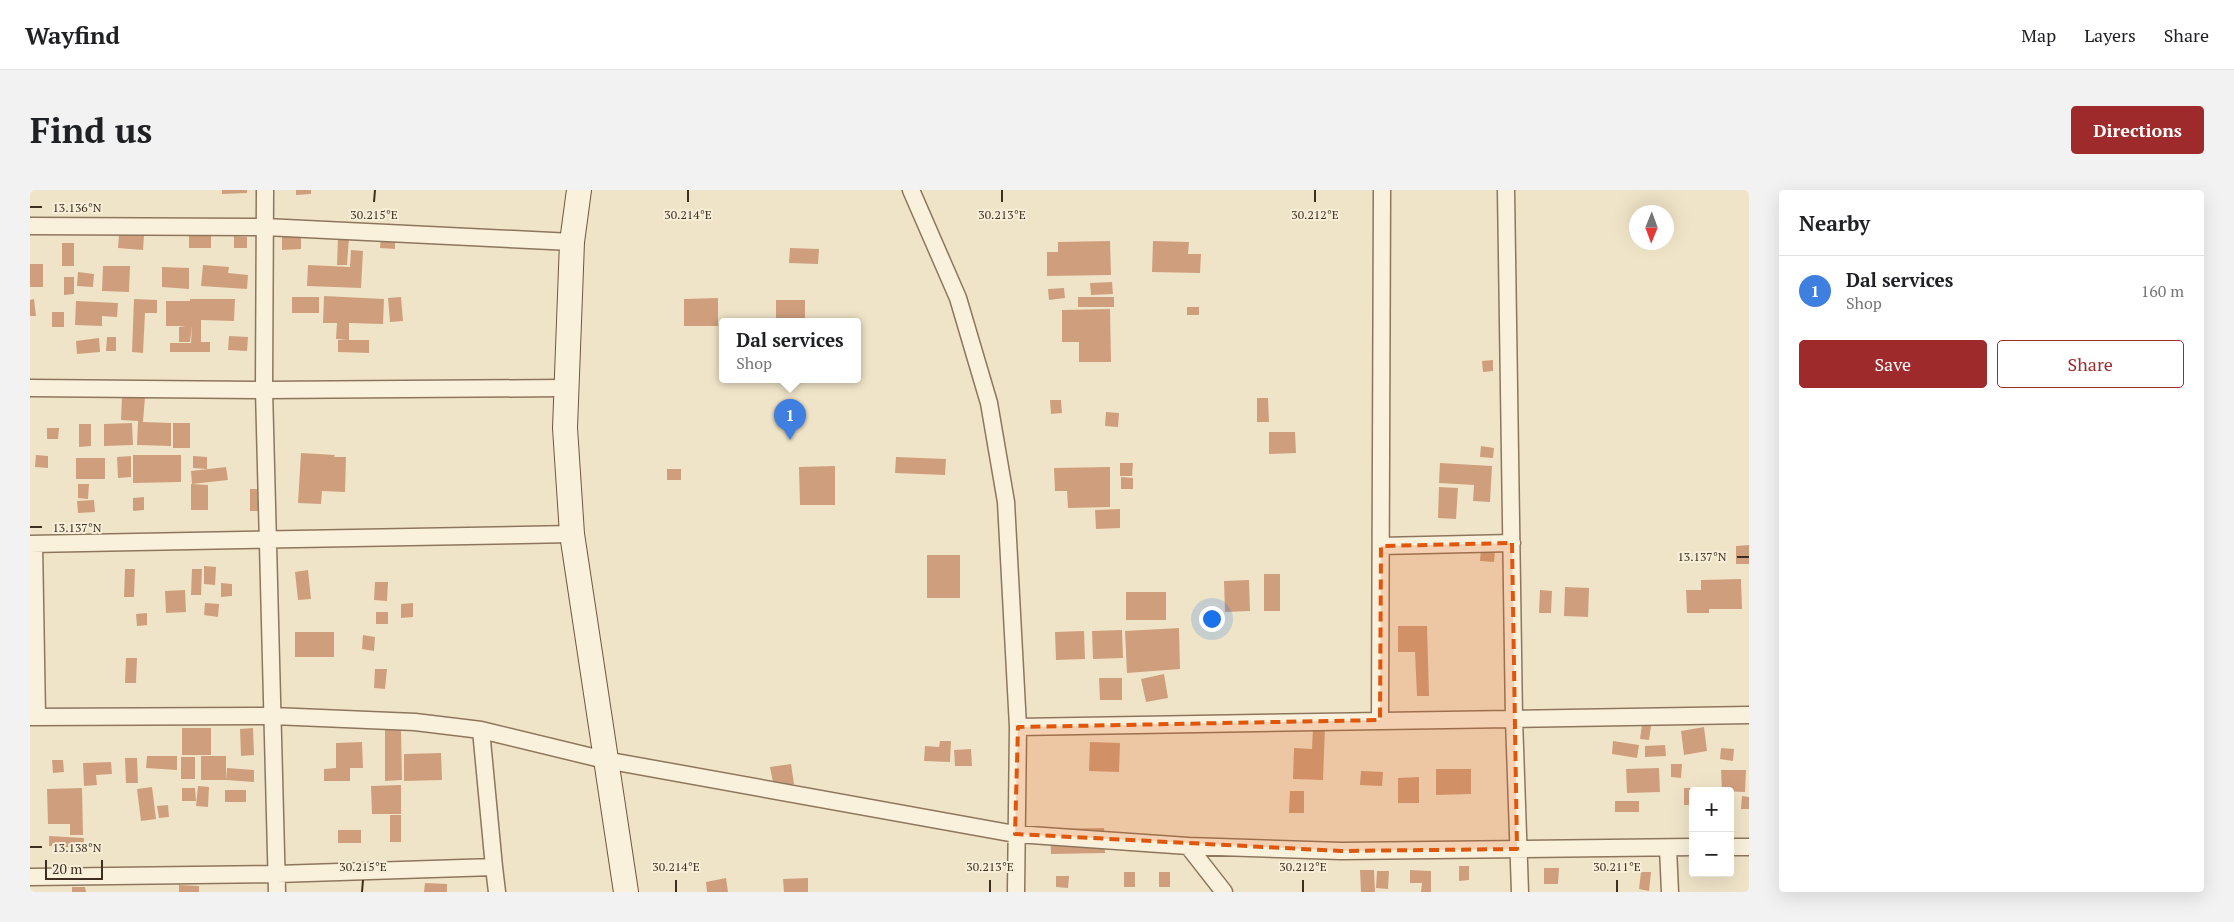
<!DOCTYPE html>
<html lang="en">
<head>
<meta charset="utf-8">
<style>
  :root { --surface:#fff; --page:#f2f2f2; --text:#202124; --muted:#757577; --line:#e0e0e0; --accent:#9e2a2b }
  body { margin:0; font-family:"PT Serif",serif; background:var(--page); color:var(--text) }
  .controls { position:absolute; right:15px; bottom:15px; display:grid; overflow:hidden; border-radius:5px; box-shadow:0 5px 20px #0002 }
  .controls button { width:45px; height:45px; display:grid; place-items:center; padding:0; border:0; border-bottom:1px solid var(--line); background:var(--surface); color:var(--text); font:25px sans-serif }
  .compass { position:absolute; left:1599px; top:15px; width:45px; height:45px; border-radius:50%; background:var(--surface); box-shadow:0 5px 20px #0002; rotate:181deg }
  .scale { position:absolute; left:15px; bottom:12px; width:58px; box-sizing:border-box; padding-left:5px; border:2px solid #3d2e20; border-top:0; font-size:14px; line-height:18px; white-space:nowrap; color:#3d2e20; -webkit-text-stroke:4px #f7eed8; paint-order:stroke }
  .you { position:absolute; left:1181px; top:428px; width:18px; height:18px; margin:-12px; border:4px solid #fff; border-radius:50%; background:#1a73e8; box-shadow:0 0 0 8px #1a73e833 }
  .badge { display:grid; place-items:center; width:32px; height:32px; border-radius:50%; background:var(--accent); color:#fff; font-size:16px; font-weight:700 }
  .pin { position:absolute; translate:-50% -41px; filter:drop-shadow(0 1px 2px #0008) }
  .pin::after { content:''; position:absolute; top:26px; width:18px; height:15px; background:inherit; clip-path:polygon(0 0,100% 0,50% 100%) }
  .popup { position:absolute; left:689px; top:128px; width:142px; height:65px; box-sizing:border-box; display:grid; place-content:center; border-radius:5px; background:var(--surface); filter:drop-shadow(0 1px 4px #0005); font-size:16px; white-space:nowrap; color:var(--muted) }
  .popup b { font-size:19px; color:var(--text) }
  .popup::after { content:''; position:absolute; left:50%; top:100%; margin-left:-10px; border:10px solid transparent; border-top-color:var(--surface) }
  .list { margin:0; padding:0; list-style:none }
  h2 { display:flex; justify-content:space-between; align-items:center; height:65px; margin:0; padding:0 20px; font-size:21px }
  h2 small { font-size:16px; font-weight:400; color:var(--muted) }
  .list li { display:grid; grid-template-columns:32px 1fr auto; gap:15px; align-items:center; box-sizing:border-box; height:70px; padding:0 20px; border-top:1px solid var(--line) }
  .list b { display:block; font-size:19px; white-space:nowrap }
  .list p { margin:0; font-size:16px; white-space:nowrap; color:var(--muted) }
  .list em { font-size:16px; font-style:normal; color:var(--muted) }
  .actions { display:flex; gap:10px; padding:15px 20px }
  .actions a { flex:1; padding:11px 0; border:1px solid var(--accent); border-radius:5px; text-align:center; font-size:18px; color:var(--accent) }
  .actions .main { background:var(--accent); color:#fff }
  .map { position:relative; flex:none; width:1719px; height:702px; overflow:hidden; border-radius:5px }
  header { display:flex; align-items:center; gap:30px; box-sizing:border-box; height:70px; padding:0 25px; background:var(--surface); border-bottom:1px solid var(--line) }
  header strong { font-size:24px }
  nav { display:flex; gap:28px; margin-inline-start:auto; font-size:18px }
  .intro { display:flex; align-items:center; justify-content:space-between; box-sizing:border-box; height:120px; padding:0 30px }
  h1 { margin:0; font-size:35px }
  .button { padding:12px 22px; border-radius:5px; background:var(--accent); color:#fff; font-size:18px; font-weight:700 }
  main { display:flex; gap:30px; padding:0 30px }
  aside { flex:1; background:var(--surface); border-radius:5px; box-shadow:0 5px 20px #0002 }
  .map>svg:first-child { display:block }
</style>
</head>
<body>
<header>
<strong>Wayfind</strong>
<nav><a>Map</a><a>Layers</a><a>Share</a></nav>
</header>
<div class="intro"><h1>Find us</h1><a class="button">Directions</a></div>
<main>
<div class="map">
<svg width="1719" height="702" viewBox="0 0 1719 702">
  <rect width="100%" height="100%" fill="#f0e4c8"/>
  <path fill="#cf9f7d" d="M192 0H217V3L192 4Z
    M266 0H281V4L266 5Z
    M271 39V59L252 60V40Z
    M89 45 114 46 113 60 88 58Z
    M159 45H181V58H159Z
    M351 45 365 46V59L350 58Z
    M204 46 217 47V58H204Z
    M308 47H319L317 75H307Z
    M1080 51 1081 85 1017 86V62H1028V52Z
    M1123 51 1159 52 1158 64H1171L1170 83 1122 82Z
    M32 53H44V76H32Z
    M760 58 789 59 788 74 759 73Z
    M321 60 333 61 331 98 277 96 278 75 320 77Z
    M0 74H13V97H0Z
    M173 75 199 77 198 83 218 85 217 99 171 96Z
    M73 76H100L99 102 72 101Z
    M132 77 159 78V99L132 97Z
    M48 82 64 84 63 97 47 96Z
    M34 87H44V104L34 105Z
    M1082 92 1083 104 1061 105 1060 93Z
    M1034 98 1035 108 1019 110 1018 99Z
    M294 106 354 109 353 134 319 133V150H339V163L308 162V150L317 149H306L307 133H293Z
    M262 107H289V123H262Z
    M371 107 373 131 360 132 358 108Z
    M1048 107H1084V117H1048Z
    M688 108V136H654V109Z
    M4 109 6 126H0V110Z
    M104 109 127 110V123H115L113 163 102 162Z
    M160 109H205L204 131 171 130V152H180V162H140V153H161L162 136 160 152H149V137L156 136H136V111H160Z
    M746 110H775V131H746Z
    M46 111 88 113 87 127 72 126V136L45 135Z
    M1157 117H1169V125H1157Z
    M1080 119 1081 172H1049V152H1032V120Z
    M22 122H34V137H22Z
    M199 146 218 147 217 161 198 160Z
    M77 147H86V161H76Z
    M69 148 70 162 47 164 46 151Z
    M1463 170V181L1453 182 1452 171Z
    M92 206 115 207 113 232 141 233V256L107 255 108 231 91 230Z
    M1227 208H1238L1239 232H1227Z
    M1020 210H1031L1032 223 1021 224Z
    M1076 222 1089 223 1088 237 1075 236Z
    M102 233 103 255 74 256V234Z
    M143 233H160V258H143Z
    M49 234H61V256L49 257Z
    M17 238H29L28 249H17Z
    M1239 242H1265L1266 263 1239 264Z
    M1451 256 1464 258 1463 268 1450 267Z
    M271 263 305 265 304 267H316L315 302 292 301 291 314 268 313Z
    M6 265 18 266V278L5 277Z
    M103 265H151V292L103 293Z
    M101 266V287L88 288 87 267Z
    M163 266 177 267V279L163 278Z
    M866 267 916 269 915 285 865 283Z
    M46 268H75V289H46Z
    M1090 273H1103L1102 286H1090Z
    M1410 273 1462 276 1460 312 1443 311 1444 295 1409 293Z
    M805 276V315H770L769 277Z
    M196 277 198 290 162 294 161 281Z
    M1080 277V317L1038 318 1037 301H1025L1024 278Z
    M637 279H651V290H637Z
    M1091 287 1103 288V299H1091Z
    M48 294H59L58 309 48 308Z
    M161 294 178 295V320H161Z
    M1409 297 1428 298 1426 329 1408 328Z
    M220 299H230L229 321H220Z
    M114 307V320L103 321V308Z
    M64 310 65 322 48 323 47 311Z
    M1090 319V338L1066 339 1065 320Z
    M1719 355V374H1706V356Z
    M1451 359 1465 360 1464 372 1450 371Z
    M897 365H930V408H897Z
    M174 376 186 377 185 395 174 394Z
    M95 379H105L104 407H94Z
    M162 379H172L171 405H161Z
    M278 380 281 409 268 410 265 382Z
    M1234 384H1250V421H1234Z
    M1711 389 1712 419H1679V423H1657L1656 400H1671V390Z
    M1219 390 1220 421 1195 422 1194 391Z
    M345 392H358L357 411 344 410Z
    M191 393 202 394V406L191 407Z
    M1535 397 1559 398 1558 427 1534 426Z
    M155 400 156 422 136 423 135 401Z
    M1510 400 1522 401 1521 423H1509Z
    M1096 402H1136V430H1096Z
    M175 413 189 414 188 427 174 425Z
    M383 413V427L371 428V414Z
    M346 422H358V434H346Z
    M117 423V435L107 436 106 424Z
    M1368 436H1397L1399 506H1387L1385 462H1368Z
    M1149 438 1150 479 1097 483 1095 441Z
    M1092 440 1093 468 1063 469 1062 441Z
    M1054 441 1055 469 1026 470 1025 442Z
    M265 442H304V467H265Z
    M333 445 345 447 344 461 332 459Z
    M96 468H107L106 493H95Z
    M345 479H357L355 499 344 498Z
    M1134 484 1138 508 1116 512 1111 489Z
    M1069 488H1092V510H1070Z
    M1612 535 1621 536 1619 550 1610 549Z
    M1283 537H1295L1293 590 1263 589 1264 558 1282 559Z
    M1674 537 1677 561 1654 565 1651 541Z
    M152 538H181V565H152Z
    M223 538 224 565 211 566 210 539Z
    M355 540H371L372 590 355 591Z
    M910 551H921L920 572 894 571 895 556 909 557Z
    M1583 551 1609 555 1607 568 1582 564Z
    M332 552 333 578H320V591H294V579L306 578V553Z
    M1060 552 1090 553 1089 582 1059 581Z
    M1635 555 1636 566 1615 567V556Z
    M1691 558 1704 559 1703 571 1690 569Z
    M941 559 942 576H925L924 560Z
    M411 563 412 590 374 591V564Z
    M117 566H147V580L116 578Z
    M171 566H196V590H171Z
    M151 567H165V589H151Z
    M95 568H107L108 593H96Z
    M22 570H33L34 582 23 583Z
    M81 572 82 584 66 585 67 595 54 596 53 573Z
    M761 574 764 594 744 597 740 577Z
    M1641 574H1652L1651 588 1641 587Z
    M197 578 224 580V592L196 590Z
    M1629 578 1630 602 1597 603 1596 579Z
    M1406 579H1441V604L1406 605Z
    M1691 580H1716L1715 602 1692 601Z
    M1331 581 1353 582 1352 596 1330 595Z
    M1389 587V613H1368V588Z
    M371 595V624H342L341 596Z
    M168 596 179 597 178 617 166 616Z
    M122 597 126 629 111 631 107 599Z
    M52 598 53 645H40V634H18L17 599Z
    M152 598H165L166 611H152Z
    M1654 598H1664L1663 615H1654Z
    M195 600H216V612H195Z
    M1260 601H1274V623H1259Z
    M1712 606 1719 607V619H1711Z
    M1585 611H1609V622H1585Z
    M138 615 139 627 129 628 127 616Z
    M360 625H371V652H360Z
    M1074 638 1075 663 1021 664 1020 639Z
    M308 640H331V653H308Z
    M19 646 54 648 53 658 19 656Z
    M1429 676H1439V690L1429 691Z
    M1514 678H1529L1528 694H1514Z
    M1330 680H1344L1345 702H1331Z
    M1380 680 1401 681V702H1391L1392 693H1380Z
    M1347 681H1359L1358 699 1346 698Z
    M1094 682H1105V697H1094Z
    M1129 682H1140V697H1129Z
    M1611 682H1621L1619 701 1609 699Z
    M1026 686H1039L1038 698 1026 697Z
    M696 688 698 702H677L676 692Z
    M778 688V702H754L753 689Z
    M395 693 417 694V702H394Z
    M149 695 169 696V702H149Z
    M42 697H55L56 702H42Z"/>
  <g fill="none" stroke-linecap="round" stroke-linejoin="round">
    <g stroke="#8d765c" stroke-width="19">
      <path id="street" d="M235 0 234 200 247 702
        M881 0 928 108 959 213 976 312 988 537 986 702
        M1476 0 1484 529 1490 702
        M0 36 235 37 542 52
        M0 198 234 200 535 198
        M0 354 542 344
        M4 354 7 527
        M1351 356 1482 353
        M0 527 243 526 385 532 451 540 575 570 985 644 1158 656 1311 661 1663 657
        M1350 530 1352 0
        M988 537 1719 525
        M451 540 464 677
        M1158 656 1194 702
        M1700 657H1719
        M1638 658 1640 702
        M0 687 247 684 464 677 467 702"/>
    </g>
    <g stroke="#6f573f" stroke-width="26">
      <path id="secondary" d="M549 0 542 52 535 238 542 344 596 702"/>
    </g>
    <use href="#street" stroke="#faf1dc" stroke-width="16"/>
    <use href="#secondary" stroke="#faf1dc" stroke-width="24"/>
  </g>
  <path fill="#df570d" fill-opacity="0.2" stroke="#df570d" stroke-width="4" stroke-dasharray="10 6" stroke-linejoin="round" d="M1482 353 1487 659 1311 661 985 644 988 537 1350 530 1351 356Z"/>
  <path fill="none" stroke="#3d2e20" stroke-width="2" d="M344 12 345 0M658 12V0M972 12V0M1285 12V0M0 17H12M0 337H12M1707 367H1719M0 657H12M332 702 333 690M646 702V690M960 702V690M1273 702V690M1587 702V690"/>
  <g font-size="12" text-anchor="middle" fill="#3d2e20" stroke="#f7eed8" stroke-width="4" stroke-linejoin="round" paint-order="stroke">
    <text x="47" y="22">13.136°N</text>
    <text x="344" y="29">30.215°E</text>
    <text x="658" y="29">30.214°E</text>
    <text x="972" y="29">30.213°E</text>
    <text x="1285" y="29">30.212°E</text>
    <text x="47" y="342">13.137°N</text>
    <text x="1672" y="371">13.137°N</text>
    <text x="47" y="662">13.138°N</text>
    <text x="333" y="681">30.215°E</text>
    <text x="646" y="681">30.214°E</text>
    <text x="960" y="681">30.213°E</text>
    <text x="1273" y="681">30.212°E</text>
    <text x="1587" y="681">30.211°E</text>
  </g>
</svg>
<div class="controls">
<button>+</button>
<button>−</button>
</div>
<svg class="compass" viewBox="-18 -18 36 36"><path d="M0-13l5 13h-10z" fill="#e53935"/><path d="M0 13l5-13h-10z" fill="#757577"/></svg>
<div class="scale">20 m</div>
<div class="you"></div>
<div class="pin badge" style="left:760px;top:250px;background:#3f7fe0">1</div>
<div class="popup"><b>Dal services</b>Shop</div>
</div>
<aside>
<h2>Nearby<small></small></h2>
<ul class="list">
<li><span class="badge" style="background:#3f7fe0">1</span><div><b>Dal services</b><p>Shop</p></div><em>160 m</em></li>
</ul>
<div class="actions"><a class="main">Save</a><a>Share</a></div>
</aside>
</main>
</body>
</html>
